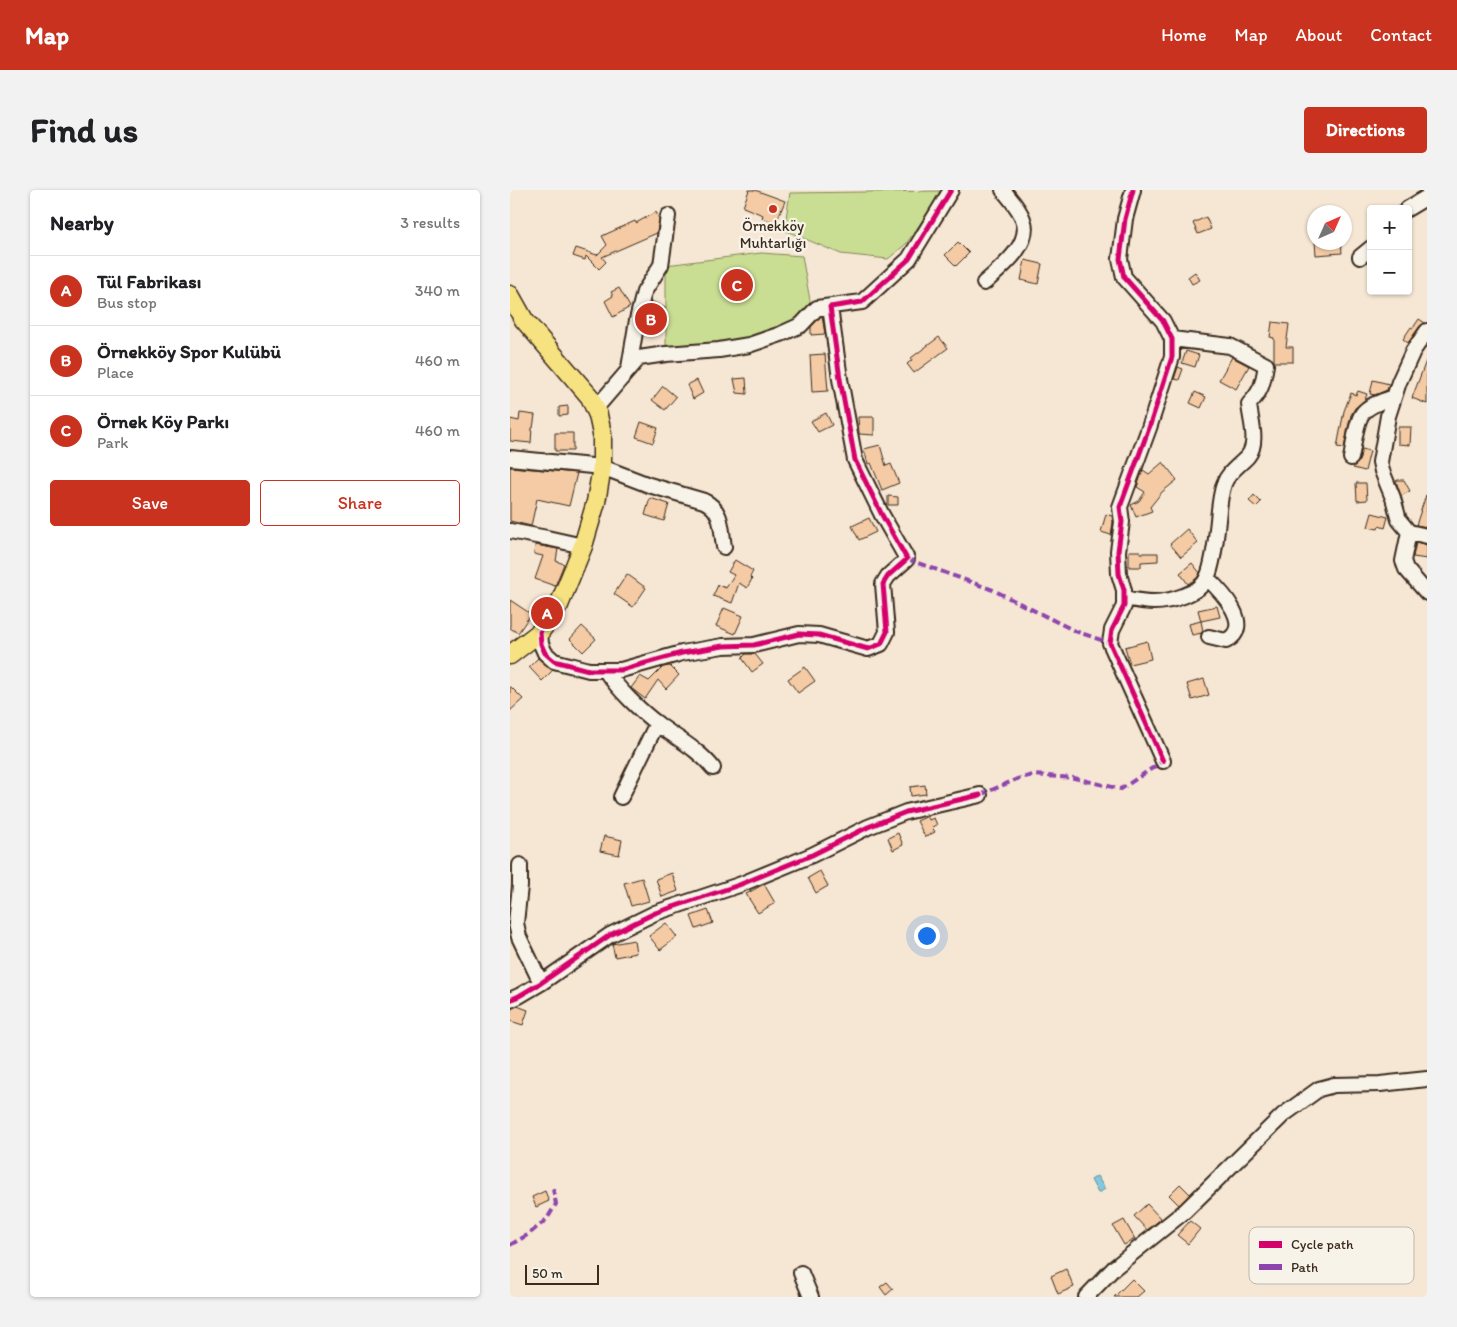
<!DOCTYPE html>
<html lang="en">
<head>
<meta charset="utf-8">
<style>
  :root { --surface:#fff; --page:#f2f2f2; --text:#202124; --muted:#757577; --line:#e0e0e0; --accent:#c8321e }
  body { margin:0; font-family:Itim,sans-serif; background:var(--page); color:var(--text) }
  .controls { position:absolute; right:15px; top:15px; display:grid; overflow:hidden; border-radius:5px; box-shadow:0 1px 4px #0004 }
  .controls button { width:45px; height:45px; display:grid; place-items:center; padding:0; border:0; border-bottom:1px solid var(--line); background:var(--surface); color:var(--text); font:25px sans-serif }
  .compass { position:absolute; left:797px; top:15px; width:45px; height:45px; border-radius:50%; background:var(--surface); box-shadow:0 1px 4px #0004; rotate:45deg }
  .scale { position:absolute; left:15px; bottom:12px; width:74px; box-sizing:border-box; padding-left:5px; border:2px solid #3b2a1e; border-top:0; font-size:14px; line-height:18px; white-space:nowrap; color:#3b2a1e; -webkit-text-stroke:4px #f7f3e8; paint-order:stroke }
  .you { position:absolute; left:416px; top:745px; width:18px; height:18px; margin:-12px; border:4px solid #fff; border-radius:50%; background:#1a73e8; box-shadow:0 0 0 8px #1a73e833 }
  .badge { display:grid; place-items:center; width:32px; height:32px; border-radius:50%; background:var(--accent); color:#fff; font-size:16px; font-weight:700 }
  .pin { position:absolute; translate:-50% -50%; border:2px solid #fff; box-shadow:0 1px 5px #0006 }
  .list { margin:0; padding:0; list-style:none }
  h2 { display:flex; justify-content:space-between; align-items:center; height:65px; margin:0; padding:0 20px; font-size:21px }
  h2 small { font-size:16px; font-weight:400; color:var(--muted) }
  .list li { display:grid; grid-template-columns:32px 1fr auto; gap:15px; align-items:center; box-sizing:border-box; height:70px; padding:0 20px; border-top:1px solid var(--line) }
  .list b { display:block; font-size:19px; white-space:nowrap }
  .list p { margin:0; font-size:16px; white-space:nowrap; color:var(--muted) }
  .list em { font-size:16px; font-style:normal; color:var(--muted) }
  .actions { display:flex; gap:10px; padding:15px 20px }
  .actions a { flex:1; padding:11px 0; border:1px solid var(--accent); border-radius:5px; text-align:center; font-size:18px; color:var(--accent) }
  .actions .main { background:var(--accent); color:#fff }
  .map { position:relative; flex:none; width:917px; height:1107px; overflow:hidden; border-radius:5px }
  header { display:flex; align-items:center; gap:30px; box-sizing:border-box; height:70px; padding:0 25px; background:var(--accent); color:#fff }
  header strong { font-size:24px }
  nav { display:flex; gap:28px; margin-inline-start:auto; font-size:18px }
  .intro { display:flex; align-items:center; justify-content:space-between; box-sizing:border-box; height:120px; padding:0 30px }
  h1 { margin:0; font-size:35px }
  .button { padding:12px 22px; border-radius:5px; background:var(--accent); color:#fff; font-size:18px; font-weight:700 }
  main { display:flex; gap:30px; padding:0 30px }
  aside { flex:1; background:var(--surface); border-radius:5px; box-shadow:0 1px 4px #0004 }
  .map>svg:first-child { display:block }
</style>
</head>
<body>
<header>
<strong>Map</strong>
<nav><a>Home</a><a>Map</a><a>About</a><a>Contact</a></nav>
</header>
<div class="intro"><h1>Find us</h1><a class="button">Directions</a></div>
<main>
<aside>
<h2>Nearby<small>3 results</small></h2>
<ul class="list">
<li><span class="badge">A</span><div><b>Tül Fabrikası</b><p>Bus stop</p></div><em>340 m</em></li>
<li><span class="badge">B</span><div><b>Örnekköy Spor Kulübü</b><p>Place</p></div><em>460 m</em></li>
<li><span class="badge">C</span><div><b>Örnek Köy Parkı</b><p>Park</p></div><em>460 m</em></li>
</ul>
<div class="actions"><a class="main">Save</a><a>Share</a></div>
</aside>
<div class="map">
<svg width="917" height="1107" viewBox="0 0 917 1107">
  <rect width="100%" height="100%" fill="#f6e7d4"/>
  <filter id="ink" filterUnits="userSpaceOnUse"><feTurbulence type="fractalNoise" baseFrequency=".02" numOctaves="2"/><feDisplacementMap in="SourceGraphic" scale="10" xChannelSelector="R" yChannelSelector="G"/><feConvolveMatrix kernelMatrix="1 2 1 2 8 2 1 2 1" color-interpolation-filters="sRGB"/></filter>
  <g filter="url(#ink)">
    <path fill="#cade93" stroke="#828458" d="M430 1 421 18 396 54 378 69 331 64 274 40 280 3Z
      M251 63 292 66 301 116 288 134 228 155 156 160V75Z"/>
    <path fill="#80cae0" stroke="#648a92" d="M587 986 595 999 588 1003 581 990Z"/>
    <path fill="#f4cba4" stroke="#3b2a1e" d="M239 0H245L275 11 266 33 252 28 253 25 233 17Z
      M146 22 149 29 147 43 92 67 96 72 89 79 76 66 75 70 63 66 66 58 87 65 97 55 92 46 125 31 126 33Z
      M696 27 701 39 688 44 683 33Z
      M448 52 459 63 446 76 435 65Z
      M805 52H831L832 63 806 65Z
      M515 70 532 74 528 94 511 90Z
      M685 82 690 90 682 94 678 87Z
      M109 98 120 117 103 127 95 111 103 106 101 102Z
      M141 111 155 118 143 146 134 142Z
      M311 126H312L315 144 301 145V137Z
      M909 129 915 133 910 136 898 153 893 149 901 137 903 138Z
      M762 132 779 134 776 157H783V172H764V148L760 147Z
      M429 147 438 158 404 183 397 174 402 170 401 168Z
      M676 161 689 165 685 177 672 173Z
      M315 164 318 201 302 202 300 165Z
      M722 167 739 176 726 199 709 190Z
      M916 171H917V214L902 208Z
      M668 177 673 179 669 190 664 189Z
      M236 188 237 204 227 203 224 189Z
      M187 190 193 203 183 209 177 195Z
      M863 190 879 194 877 200 865 205 860 204Z
      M153 196 166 207 155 220 142 210Z
      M848 201 857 204 855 210 845 218 841 225 834 258 827 257 834 221 841 203 846 205Z
      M685 202 696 207 691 218 680 213Z
      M58 216V225L49 226V217Z
      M10 223 25 225 23 238H22L21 253 0 251V229L9 231Z
      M316 223 322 235 308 242 301 231Z
      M348 227H364V245L349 244Z
      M131 232 148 238 143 253 126 247Z
      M888 237H901L900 255 888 254Z
      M45 243H63V261H45Z
      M370 255 376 276 381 274 389 293 372 300 361 273 358 274 354 259Z
      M852 259 860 261 855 281 843 278 849 270Z
      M653 272 667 290 652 302 640 317 642 321 626 327 621 315 629 311 635 302 627 297 633 280 639 284Z
      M0 277 67 283 59 316 27 309 21 336 0 331Z
      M888 290H894L900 301 891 306 886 291Z
      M846 293H856L857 310 847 311Z
      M744 305 751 312 746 317 739 311Z
      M916 305H917V337L906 335Z
      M378 306 388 307V315H378Z
      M140 308 159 314 154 331 135 325Z
      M862 323 878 327 875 338 869 336 868 339 858 337Z
      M596 324 602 326 603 332 601 345 591 342Z
      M359 328 366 342 349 350 342 336Z
      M677 339 688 353 671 367 660 354Z
      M906 352 917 355V369L903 367Z
      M25 355 48 359 46 371 54 374 45 396 25 389 33 366 24 364Z
      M619 361H630V363H648V371L631 372V377H619Z
      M225 370 243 381 240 387 242 389 237 398 229 393 222 413 203 406 208 395 216 398 224 385 218 382Z
      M682 373 690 383 687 388 678 394 670 383Z
      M117 384 136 398 123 417 104 404Z
      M0 410 21 424 8 443 0 438Z
      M707 416 710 427 691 431 688 420Z
      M214 418 233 426 225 444 206 436Z
      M691 431 693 441 692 443 682 445 679 434Z
      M72 436 86 449 73 462 60 449Z
      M637 451 641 469 620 474 615 457Z
      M236 464H245L253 474 242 482 232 468Z
      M28 468 43 480 32 491 19 477Z
      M160 476 169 485 156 499 148 490 135 509 121 498 130 486 139 491 153 477Z
      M295 477 305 491 288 503 278 489Z
      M694 489 699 505 682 510 677 494Z
      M0 496 13 509 0 521Z
      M415 595 416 604 401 606 400 597Z
      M418 626 419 630 424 628 427 635 422 637 425 642 415 647 407 631Z
      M388 643 393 655 383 660 378 648Z
      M94 646 112 650 109 665 90 661Z
      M310 681 318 696 306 703 298 688Z
      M162 683 168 701 152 707 146 689Z
      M132 688 139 711 121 716 114 693Z
      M254 694 265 713 248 723 236 704Z
      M198 720 203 733 186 739 181 726Z
      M156 733 167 747 150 760 139 746Z
      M124 750 126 763 105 767 102 754Z
      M7 816 18 820 13 835 0 831 1 819Z
      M670 994 680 1004 669 1015 659 1005Z
      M35 1001 39 1011 26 1017 22 1007Z
      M637 1014 651 1029 637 1040 624 1026Z
      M614 1030 625 1049 614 1055 603 1036Z
      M680 1031 690 1039 678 1054 667 1045Z
      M556 1079 564 1097 548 1104 541 1086Z
      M622 1089 634 1101 627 1107H604Z
      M377 1092 383 1099 376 1105 370 1097Z"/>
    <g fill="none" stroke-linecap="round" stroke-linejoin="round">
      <g stroke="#3b2a1e" stroke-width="18">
        <path id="minor" d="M623 0 615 29 610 69 614 87 653 131 662 149V167L639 238 610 317 612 332 608 361 609 384 614 400V416L602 440 600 453 653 571
          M897 19 917 7
          M850 67 861 58
          M474 93C490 79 523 54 513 29 509 18 500 9 493 0
          M917 141 903 161 889 192 878 226 870 272 872 281 883 308 889 330 899 342 917 346
          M119 178 127 130 134 102 151 75 158 26
          M86 218 129 168 156 164 209 160 239 155 271 144 291 135 307 118 352 112 399 69 441 0
          M0 268 92 277 139 295 194 311C213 320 211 339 214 357
          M841 268C844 255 845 235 852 224 859 214 874 211 884 207
          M0 341 37 348 73 356
          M899 342 893 371 896 379 917 403
          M697 388C711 401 745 436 716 451L699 447
          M614 408C624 410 634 412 644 412 660 412 691 403 697 388 702 378 706 351 707 339 709 324 709 308 714 294 718 282 730 275 738 266 749 252 740 229 739 214 752 201 753 192 756 175L720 156 662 149
          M30 442 31 454 35 463 44 471 79 480H111L172 463 213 456 244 455 289 444 309 445 358 459 371 454 377 442 373 394 378 386 397 369 372 325 345 270 330 189 320 117
          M95 480C108 499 130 521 149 535 168 549 189 560 203 578
          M111 607 147 533
          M10 675V696L6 733 9 747 31 793
          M0 810 9 806 31 793 100 745 145 723 229 695 302 665 358 637 396 622 470 605
          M291 1083 301 1107
          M576 1107 604 1078 675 1021 773 925 809 899 824 895 870 894 917 889"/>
      </g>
      <g stroke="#3b2a1e" stroke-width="21">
        <path id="major" d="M0 105 14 130 80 207 88 225 92 244V277L86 312 73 356 49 415 30 442 0 465"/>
      </g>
      <use href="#minor" stroke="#f7f3e8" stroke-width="14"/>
      <use href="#major" stroke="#f7e281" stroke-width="18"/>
      <path stroke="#8e44ad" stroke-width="4" stroke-dasharray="8 4" stroke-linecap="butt" d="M397 369 483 400 565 441 600 453
        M470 605 507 589 523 585 564 588 611 599 653 571
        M0 1055 19 1044 37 1029 46 1014 43 999"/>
      <g stroke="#f7f3e8" stroke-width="8">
        <path id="cycleway" d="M623 0 615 29 610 69 614 87 653 131 662 149V167L639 238 610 317 612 332 608 361 609 384 614 400V416L602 440 600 453 653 571
          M30 442 31 454 35 463 44 471 79 480H111L172 463 213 456 244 455 289 444 309 445 358 459 371 454 377 442 373 394 378 386 397 369 372 325 345 270 330 189 320 117 352 112 399 69 441 0
          M0 810 9 806 31 793 100 745 145 723 229 695 302 665 358 637 396 622 470 605"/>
      </g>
      <use href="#cycleway" stroke="#d6006c" stroke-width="5"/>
    </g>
  </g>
  <circle fill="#c8321e" stroke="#f7f3e8" stroke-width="2" cx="263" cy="19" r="5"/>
  <g text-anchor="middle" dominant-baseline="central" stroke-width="4.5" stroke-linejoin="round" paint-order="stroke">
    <g font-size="15" fill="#3b2a1e" stroke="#f7f3e8">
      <text x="263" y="36">Örnekköy<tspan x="263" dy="17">Muhtarlığı</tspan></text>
    </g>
  </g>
  <rect x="739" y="1037" width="165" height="57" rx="8" fill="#f7f3e8" stroke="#bfb7ab" stroke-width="1"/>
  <rect x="749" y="1051" width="23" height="7" fill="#d6006c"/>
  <rect x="749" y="1074" width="23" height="6" fill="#8e44ad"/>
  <g font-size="14" fill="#3b2a1e">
    <text x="781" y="1059">Cycle path</text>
    <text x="781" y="1082">Path</text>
  </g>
</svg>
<div class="controls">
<button>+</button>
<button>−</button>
</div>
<svg class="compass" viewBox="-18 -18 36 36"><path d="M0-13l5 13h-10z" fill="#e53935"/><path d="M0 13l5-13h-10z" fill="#757577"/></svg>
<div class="scale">50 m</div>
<div class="you"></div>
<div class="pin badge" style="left:37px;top:423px">A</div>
<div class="pin badge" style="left:141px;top:129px">B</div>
<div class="pin badge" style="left:227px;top:95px">C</div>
</div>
</main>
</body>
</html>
